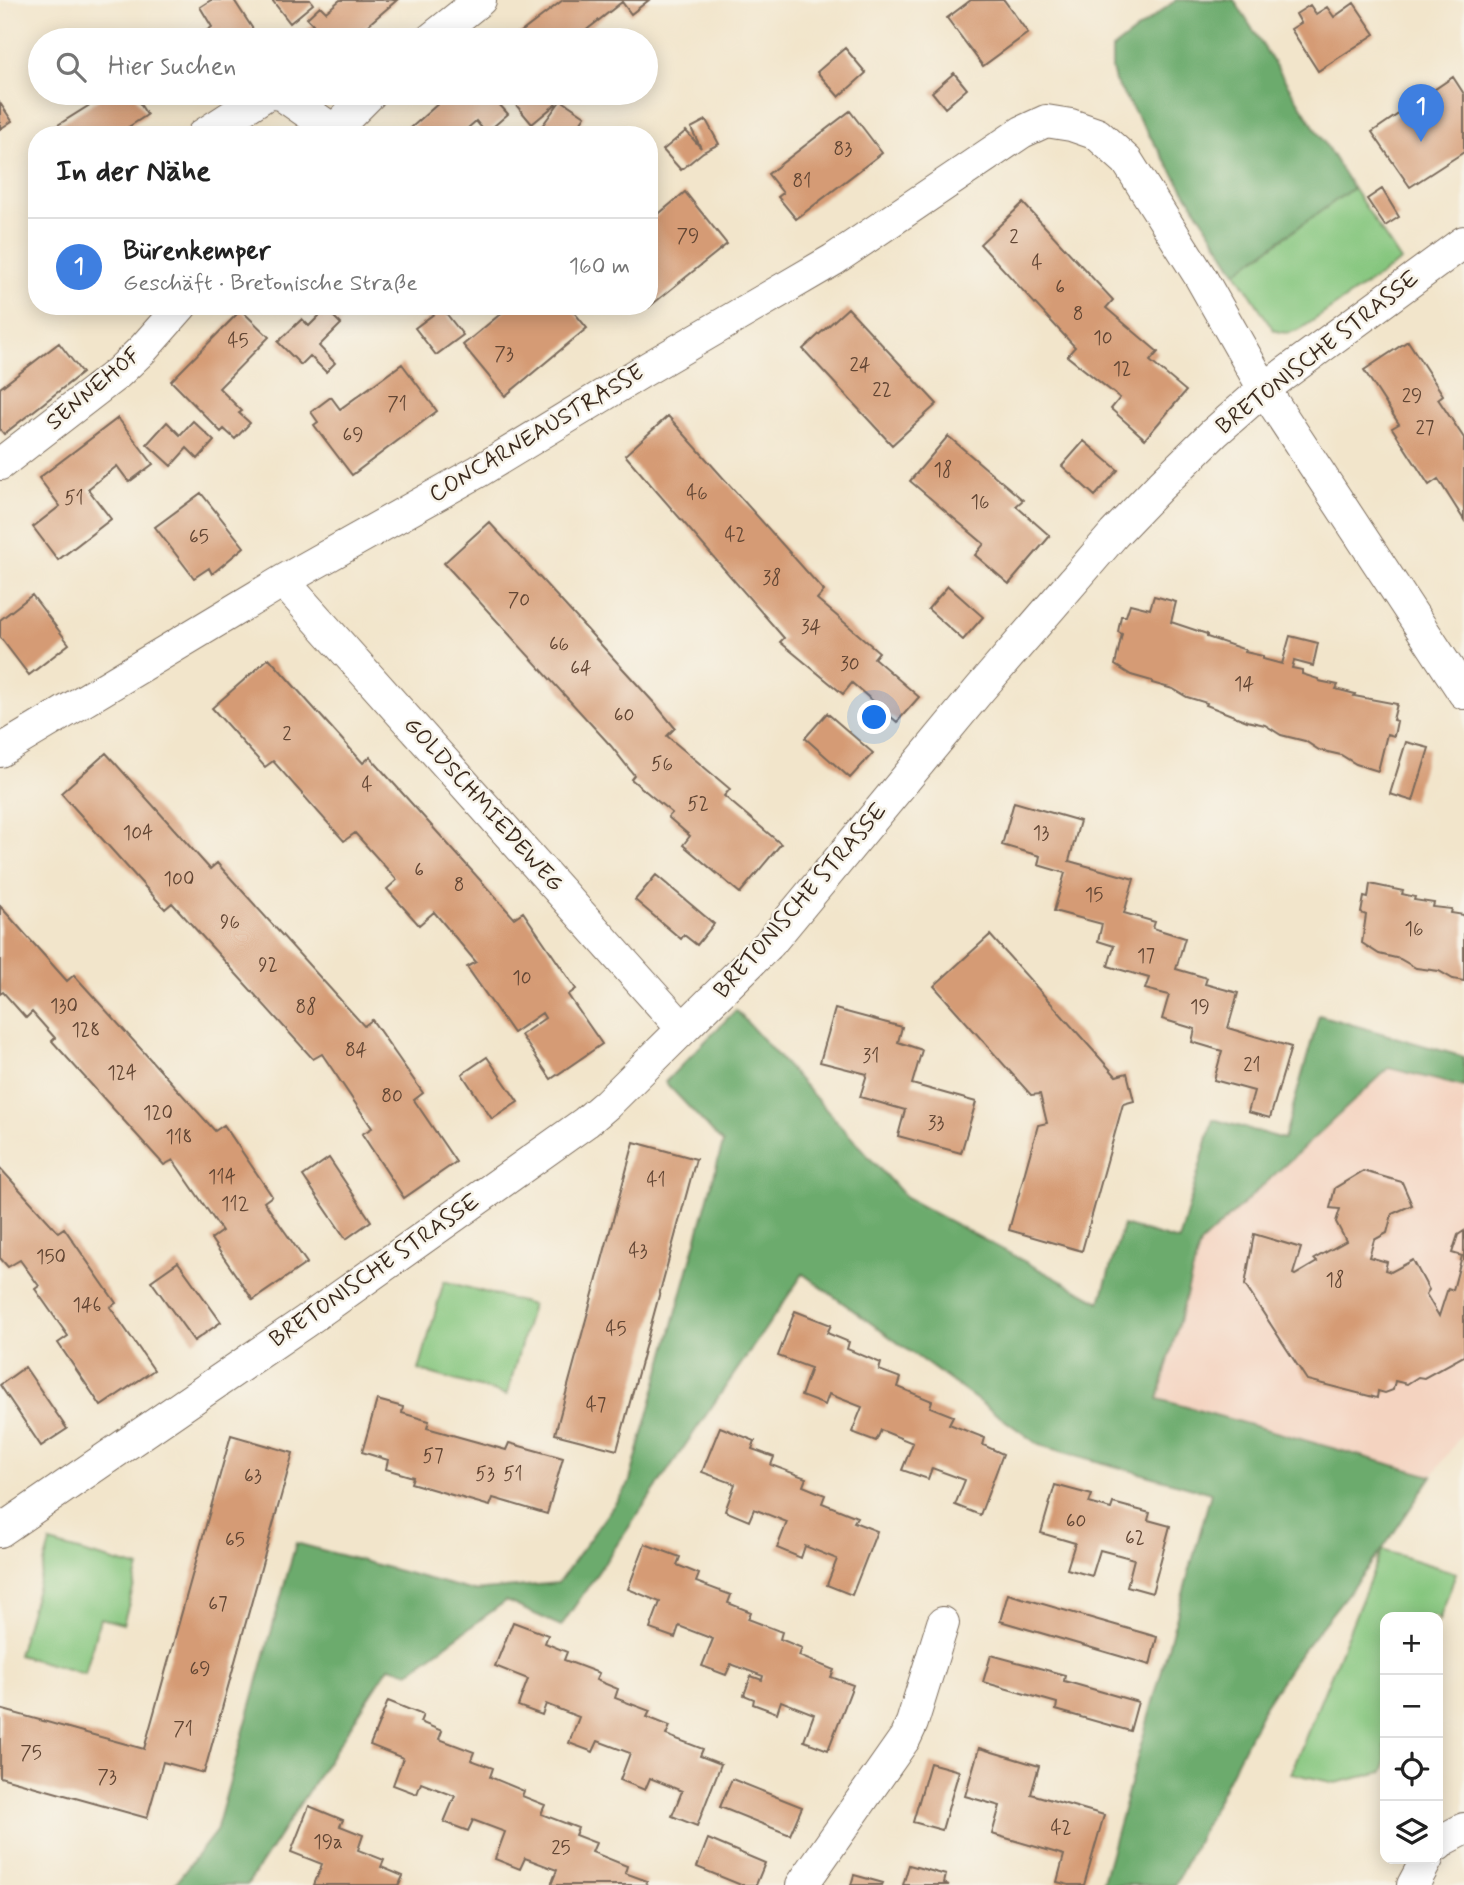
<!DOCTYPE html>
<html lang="de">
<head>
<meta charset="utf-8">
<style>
  :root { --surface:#fff; --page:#f2f2f2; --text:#222; --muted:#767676; --line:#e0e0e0; --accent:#d1495b }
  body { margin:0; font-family:Mynerve,sans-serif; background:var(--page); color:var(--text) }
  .controls { position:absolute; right:21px; bottom:21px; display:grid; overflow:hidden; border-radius:14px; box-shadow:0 4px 18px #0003 }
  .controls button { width:63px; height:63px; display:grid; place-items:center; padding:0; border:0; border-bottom:2px solid var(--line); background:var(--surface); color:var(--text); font:35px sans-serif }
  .you { position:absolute; left:875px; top:718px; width:24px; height:24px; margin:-18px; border:5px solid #fff; border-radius:50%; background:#1a73e8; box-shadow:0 0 0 10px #1a73e833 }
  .badge { display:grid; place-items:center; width:46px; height:46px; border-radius:50%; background:var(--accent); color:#fff; font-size:23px; font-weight:700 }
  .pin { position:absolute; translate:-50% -58px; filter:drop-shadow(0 2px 4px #0008) }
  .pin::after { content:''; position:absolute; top:37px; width:24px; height:21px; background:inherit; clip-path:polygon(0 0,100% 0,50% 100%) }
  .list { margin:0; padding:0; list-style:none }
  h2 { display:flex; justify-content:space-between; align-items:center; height:91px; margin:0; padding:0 28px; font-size:30px }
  h2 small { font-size:23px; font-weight:400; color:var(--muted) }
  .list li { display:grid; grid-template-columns:46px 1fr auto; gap:21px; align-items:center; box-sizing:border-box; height:98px; padding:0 28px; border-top:2px solid var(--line) }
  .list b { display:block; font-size:26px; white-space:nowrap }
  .list p { margin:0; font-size:23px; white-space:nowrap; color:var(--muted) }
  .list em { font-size:23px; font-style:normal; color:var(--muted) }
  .icon { flex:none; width:38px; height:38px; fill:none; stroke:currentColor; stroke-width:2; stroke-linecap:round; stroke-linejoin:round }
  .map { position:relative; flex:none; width:1464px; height:1885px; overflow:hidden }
  .search { position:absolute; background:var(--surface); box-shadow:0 4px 18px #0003; left:28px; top:28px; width:630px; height:77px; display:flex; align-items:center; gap:18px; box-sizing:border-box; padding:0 24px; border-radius:38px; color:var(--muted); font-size:26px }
  .panel { position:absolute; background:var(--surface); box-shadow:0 4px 18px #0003; left:28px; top:126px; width:630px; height:189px; border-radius:28px }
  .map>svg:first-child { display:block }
</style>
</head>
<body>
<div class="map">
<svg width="1464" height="1885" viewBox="0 0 1464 1885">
  <rect width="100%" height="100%" fill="#f7f3e8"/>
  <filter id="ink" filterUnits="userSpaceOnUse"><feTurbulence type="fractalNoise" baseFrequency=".0143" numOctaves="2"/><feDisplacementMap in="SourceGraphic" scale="14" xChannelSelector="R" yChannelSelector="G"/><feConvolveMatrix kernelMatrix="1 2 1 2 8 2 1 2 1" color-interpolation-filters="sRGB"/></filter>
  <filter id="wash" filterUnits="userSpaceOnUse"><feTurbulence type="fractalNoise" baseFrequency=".00686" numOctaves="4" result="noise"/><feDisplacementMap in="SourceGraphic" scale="28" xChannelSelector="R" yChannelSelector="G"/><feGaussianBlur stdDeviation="1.57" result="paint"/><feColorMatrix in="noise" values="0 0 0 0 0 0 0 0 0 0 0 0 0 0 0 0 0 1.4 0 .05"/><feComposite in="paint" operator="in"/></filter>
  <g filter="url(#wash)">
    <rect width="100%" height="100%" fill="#f2e5cb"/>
    <path fill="#f4d3c0" d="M1389 1067 1464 1087V1431L1432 1476 1157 1399 1200 1244Z"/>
    <path fill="#85c67e" stroke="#60784e" stroke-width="2" d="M1353 188 1401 261 1302 328C1291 333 1284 335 1273 329L1236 272Z
      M444 1281 532 1305 507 1395 419 1370Z
      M50 1543 139 1568 123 1624 100 1618 85 1674 18 1655Z
      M1382 1550 1456 1573 1438 1623V1617H1385V1767L1383 1772 1335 1783 1291 1773Z"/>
    <path fill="#6cab6d" stroke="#546a46" stroke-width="2" d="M1176 0H1234L1353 188 1236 272 1115 81 1112 69V49Z
      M736 1010 906 1198 1100 1302 1123 1225 1179 1241 1213 1119 1284 1139 1319 1015 1464 1057V1087L1389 1068 1200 1244 1158 1399 1432 1476 1382 1550 1295 1660 1265 1705 1175 1885H1102L1211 1493 1039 1445 803 1274 561 1626 506 1601 409 1672 389 1667 247 1885H174L216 1831 296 1543 473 1591 558 1583 629 1484 723 1143 665 1082Z"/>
    <g id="blocks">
      <path fill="#d59b74" d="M211 0H234L260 40H192L212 27 200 7Z
        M272 0H310L313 4 290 23Z
        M340 0H397L361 31 370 40H310L303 33 313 24 307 18 320 6 326 12Z
        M563 0H649L631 14 622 2 584 32 588 38 585 40H519L516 36Z
        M971 0H1004L1028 33 983 66 947 18Z
        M1354 3 1375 34 1318 71 1291 29 1301 23 1296 14 1310 5 1316 14 1327 7 1334 17Z
        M845 48 866 73 839 97 817 72Z
        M954 73 967 89 945 108 932 92Z
        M1453 77 1464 94V152L1410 187 1372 132Z
        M109 93H133L147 115 116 135H42Z
        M450 93H489L508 114 486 133 476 121 460 135H403Z
        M506 93H545L556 104 532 124Z
        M561 100 585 116 572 135 559 128 554 135H546L539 130Z
        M0 103 12 121 0 129Z
        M850 111 882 153 796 219 778 197 783 193 768 174Z
        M706 120 719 144 703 152 681 170 663 150 686 131 701 148 691 128Z
        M1382 189 1399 217 1385 226 1367 199Z
        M685 192 727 244 649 307V222Z
        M1023 203 1113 300 1106 308 1158 352 1150 361 1186 391 1145 439 1111 409 1120 398 1067 356 1075 347 980 244Z
        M510 306H569L587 328 505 396 463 345Z
        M442 308 463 335 436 355 415 328Z
        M848 308 937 404 892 445 803 349Z
        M326 309 341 324 319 346 335 363 326 372 310 356 301 365 278 342 302 319 309 326Z
        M241 310 269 337 219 388 242 411 239 413 250 423 235 439 224 429 221 432 171 381Z
        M1408 341 1443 395 1438 399 1464 438V520L1438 479 1429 485 1392 428 1399 424 1364 370Z
        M59 343 82 373 4 434 0 429V388Z
        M402 364 437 411 352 475 314 425 318 422 311 412 331 397 340 409Z
        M668 416 824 591 817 599 879 652 874 658 919 697 897 722 852 683 843 694 780 642 784 638 625 455Z
        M118 418 153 464 129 482 117 466 88 489 111 519 58 560 33 527 60 506 39 478Z
        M193 421 214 441 198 459 187 448 171 466 147 444 167 422 180 435Z
        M948 436 1023 500 1016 506 1050 536 1009 584 975 555 984 544 910 481Z
        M1084 441 1118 470 1095 496 1062 466Z
        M201 493 244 547 212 574 209 568 194 578 155 527Z
        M489 522 656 705 675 728 667 736 730 789 724 796 781 844 740 893 683 845 690 836 668 817 672 813 631 779 634 775 611 746 444 563Z
        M948 586 983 617 963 640 928 609Z
        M32 595 69 644 29 675 0 637V620Z
        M1154 596 1176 602 1171 622 1207 634V637L1246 650 1245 652 1263 656V659L1282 664 1290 636 1318 643 1313 666 1294 661 1292 668 1302 670V674L1318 679 1319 681 1338 685 1336 689 1355 694 1354 696 1397 704 1393 720 1397 721 1394 736 1387 734 1378 771 1356 764 1341 755 1319 750 1305 741 1281 735 1265 725 1247 721 1206 705 1207 703 1187 697 1173 689 1152 683V681L1131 675 1115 665 1122 634 1118 632 1121 616H1126L1130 604 1150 609Z
        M269 658 363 763 370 757 514 918 523 912 576 989 568 995 602 1044 551 1079 521 1035 545 1018 542 1013 513 1033 467 967 476 962 434 912 419 925 387 889 397 880 355 833 344 841 273 761 265 767 212 708Z
        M827 713 873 753 850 778 805 738Z
        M1406 742 1429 748 1413 801 1390 794Z
        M106 753 210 869 217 863 364 1026 372 1020 423 1093 414 1100 456 1162 404 1198 362 1134 372 1128 322 1054 313 1059 172 903 165 909 61 793Z
        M1014 802 1080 821 1069 861 1134 879 1124 913 1155 922 1153 928 1185 938 1176 969 1207 978 1205 984 1238 993 1228 1028 1291 1047 1270 1118 1248 1112 1254 1091 1214 1080 1222 1051 1192 1042 1195 1029 1162 1019 1169 995 1145 989 1149 978 1108 966 1114 946 1098 941 1102 924 1054 911 1065 873 1038 865 1040 856 1002 845Z
        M656 875 714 924 697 945 684 935 681 939 635 900Z
        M1370 884 1403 891 1402 894 1415 897 1414 900 1434 903 1433 907 1452 909 1451 913 1464 915V981L1453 979 1439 971 1416 968 1400 959 1379 954 1362 943 1366 915 1361 913 1364 897 1368 898Z
        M0 906 67 981 74 975 215 1131 224 1125 272 1196 264 1202 307 1263 253 1300 211 1239 222 1231 173 1160 164 1165 52 1041 55 1038 32 1012 26 1018 3 992 0 994Z
        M990 935 1116 1076 1127 1073 1134 1101 1123 1104 1082 1251 1009 1230 1038 1125 1047 1123 1040 1094 1031 1095 934 986Z
        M835 1009 902 1027 898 1042 922 1050 912 1084 976 1102 961 1153 898 1136 905 1110 860 1097 867 1074 820 1062Z
        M487 1057 518 1102 492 1119 462 1074Z
        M634 1142 696 1159 617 1450 555 1434Z
        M329 1158 371 1221 346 1239 303 1176Z
        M0 1168 58 1232 64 1228 116 1303 110 1307 154 1370 101 1406 58 1343 68 1336 35 1289 39 1286 20 1260 8 1267 0 1258Z
        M1363 1171 1402 1182 1412 1205 1392 1214 1387 1233 1374 1240 1369 1257 1387 1262 1385 1270 1391 1272 1413 1260 1429 1290 1426 1294 1439 1316 1448 1288 1453 1290 1462 1256 1452 1253 1458 1235 1464 1231V1356L1424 1378 1418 1377 1407 1384 1395 1381 1393 1390 1385 1393 1378 1391 1377 1398 1307 1380 1245 1285 1254 1234 1301 1248 1293 1274 1295 1275 1317 1262 1314 1259 1346 1241 1336 1222 1340 1209 1330 1208 1335 1188Z
        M178 1262 221 1322 194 1341 151 1281Z
        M795 1311 831 1325 827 1333 849 1342 847 1349 881 1363 879 1370 901 1378 898 1387 932 1401 930 1407 953 1416 949 1424 985 1438 983 1445 1003 1454 980 1515 955 1505 965 1480 932 1468 928 1479 902 1470 913 1443 881 1430 876 1441 852 1432 862 1407 829 1394 825 1405 801 1396 811 1368 778 1356Z
        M25 1367 67 1429 41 1446 0 1385Z
        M377 1400 403 1407 402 1413 429 1421 427 1428 506 1450 509 1443 563 1458 547 1514 493 1498 490 1506 411 1483 413 1477 386 1469 388 1460 362 1452Z
        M720 1427 755 1441 752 1449 774 1457 771 1465 806 1478 803 1486 825 1495 822 1503 857 1517 854 1522 877 1531 852 1595 827 1585 837 1559 805 1546 801 1558 777 1548 787 1522 754 1509 749 1521 725 1511 735 1484 702 1472Z
        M231 1435 293 1453 204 1773 163 1762 147 1818 0 1777V1709L144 1749Z
        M1055 1485 1092 1495 1089 1503 1111 1509 1113 1503 1150 1513 1148 1520 1170 1526 1152 1593 1127 1586 1134 1559 1100 1550 1092 1576 1067 1569 1075 1543 1041 1533Z
        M645 1544 680 1557 677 1565 699 1574 696 1582 731 1595 728 1603 751 1612 748 1619 782 1632 780 1639 802 1648 799 1656 834 1670 831 1677 853 1685 828 1750 804 1741 814 1714 781 1701 777 1713 753 1704 754 1699 744 1695 751 1676 762 1680 763 1676 731 1664 726 1675 702 1666 713 1639 679 1626 675 1638 650 1629 660 1602 628 1589Z
        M1008 1594 1157 1637 1150 1665 1000 1621Z
        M513 1622 548 1635 545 1643 567 1652 564 1660 599 1673 596 1680 618 1689 615 1698 650 1711 647 1717 670 1726 666 1735 703 1749 700 1756 721 1764 697 1826 672 1816 682 1791 650 1778 645 1790 620 1780 630 1753 598 1741 593 1752 569 1743 579 1717 546 1704 542 1715 518 1706 528 1679 495 1666Z
        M991 1655 1065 1675 1064 1681 1138 1702 1130 1731 1056 1710 1057 1703 983 1682Z
        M388 1701 423 1715 420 1722 442 1731 439 1739 474 1752 471 1760 493 1768 490 1777 524 1791 522 1796 545 1805 541 1814 578 1828 575 1835 596 1843 592 1852 627 1866 625 1873 647 1881 646 1885H551L557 1870 525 1858 520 1869 495 1859 505 1832 473 1820 468 1831 444 1822 455 1796 421 1783 417 1794 393 1785 403 1758 370 1745Z
        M979 1748 1039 1766 1031 1794 1104 1815 1084 1885H1069L1057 1882 1064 1855 992 1834 1000 1806 965 1796Z
        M930 1763 959 1771 942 1830 913 1822Z
        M732 1779 802 1807 790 1835 720 1807Z
        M309 1806 343 1820 340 1826 363 1835 358 1850 384 1860 381 1867 403 1876 399 1885H314L322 1864 291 1852Z
        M708 1839 765 1863 756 1885H741L697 1867Z
        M909 1865 946 1875 944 1883 949 1885H903Z
        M854 1875 883 1883 882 1885H851Z"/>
    </g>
  </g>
  <g filter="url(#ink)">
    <use href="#blocks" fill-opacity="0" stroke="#7b6b5b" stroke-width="2"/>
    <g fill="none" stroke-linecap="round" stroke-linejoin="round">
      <g stroke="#7b6b5b" stroke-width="34">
        <path id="minor" d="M430 40 480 0
          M273 93 281 94 333 130
          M203 135 268 93
          M329 135 371 93
          M0 464 118 373 143 349 181 306
          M283 581 683 1029
          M0 751 283 581 479 471 643 371 833 260 1022 132 1046 121 1071 125 1097 134 1127 161 1201 278 1264 389 1464 693
          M0 1531 306 1321 586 1122 607 1104 770 943 980 689 1114 534 1161 485 1214 433 1264 389 1464 242
          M1438 1845 1443 1840 1464 1829
          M802 1885 905 1738 912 1723 943 1623
          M1413 1885 1427 1859"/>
      </g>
      <use href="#minor" stroke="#fff" stroke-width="32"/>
    </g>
  </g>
  <g text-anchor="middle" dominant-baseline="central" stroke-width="5" stroke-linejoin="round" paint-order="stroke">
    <g font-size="19" fill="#624634">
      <text x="843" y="149">83</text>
      <text x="802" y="181">81</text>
      <text x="688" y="236">79</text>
      <text x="1014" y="237">2</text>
      <text x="1037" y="263">4</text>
      <text x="1060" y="287">6</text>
      <text x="1078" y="314">8</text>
      <text x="1103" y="338">10</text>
      <text x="238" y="341">45</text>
      <text x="504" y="354">73</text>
      <text x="860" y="365">24</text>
      <text x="1122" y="369">12</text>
      <text x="882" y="390">22</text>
      <text x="1412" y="396">29</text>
      <text x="397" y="404">71</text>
      <text x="1425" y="428">27</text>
      <text x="353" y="435">69</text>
      <text x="943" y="470">18</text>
      <text x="697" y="493">46</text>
      <text x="74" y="498">51</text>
      <text x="980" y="502">16</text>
      <text x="735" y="535">42</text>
      <text x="199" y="537">65</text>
      <text x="772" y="578">38</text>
      <text x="519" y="600">70</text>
      <text x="811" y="627">34</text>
      <text x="559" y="644">66</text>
      <text x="850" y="664">30</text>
      <text x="581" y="668">64</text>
      <text x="1244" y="684">14</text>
      <text x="624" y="715">60</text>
      <text x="287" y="734">2</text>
      <text x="662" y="764">56</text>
      <text x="367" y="785">4</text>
      <text x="698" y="804">52</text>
      <text x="138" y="833">104</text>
      <text x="1041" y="833">13</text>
      <text x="419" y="870">6</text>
      <text x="179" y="879">100</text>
      <text x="459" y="885">8</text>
      <text x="1094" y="895">15</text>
      <text x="230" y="922">96</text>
      <text x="1414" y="929">16</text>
      <text x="1146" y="956">17</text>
      <text x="268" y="965">92</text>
      <text x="522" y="978">10</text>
      <text x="64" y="1006">130</text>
      <text x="306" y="1007">88</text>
      <text x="1200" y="1007">19</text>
      <text x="86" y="1030">128</text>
      <text x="356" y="1050">84</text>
      <text x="871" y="1056">31</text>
      <text x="1252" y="1065">21</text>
      <text x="122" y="1073">124</text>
      <text x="392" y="1096">80</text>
      <text x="158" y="1113">120</text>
      <text x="936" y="1123">33</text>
      <text x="179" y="1137">118</text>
      <text x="222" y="1177">114</text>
      <text x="656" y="1180">41</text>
      <text x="235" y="1204">112</text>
      <text x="638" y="1251">43</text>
      <text x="51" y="1257">150</text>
      <text x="1335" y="1280">18</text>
      <text x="87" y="1305">146</text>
      <text x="616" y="1329">45</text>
      <text x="596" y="1405">47</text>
      <text x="433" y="1456">57</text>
      <text x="485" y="1474">53</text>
      <text x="513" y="1474">51</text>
      <text x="253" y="1476">63</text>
      <text x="1076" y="1521">60</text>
      <text x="1135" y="1538">62</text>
      <text x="235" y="1540">65</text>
      <text x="218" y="1604">67</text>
      <text x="200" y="1669">69</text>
      <text x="183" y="1729">71</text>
      <text x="31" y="1753">75</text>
      <text x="107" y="1777">73</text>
      <text x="1061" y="1828">42</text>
      <text x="328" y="1842">19a</text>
      <text x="561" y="1848">25</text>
    </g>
    <g font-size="23" fill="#3b2a1e" stroke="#f7f3e8">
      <text transform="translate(1318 353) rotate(-38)">BRETONISCHE STRASSE</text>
      <text transform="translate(94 389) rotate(-40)">SENNEHOF</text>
      <text transform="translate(537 434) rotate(-31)">CONCARNEAUSTRASSE</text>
      <text transform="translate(483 805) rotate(48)">GOLDSCHMIEDEWEG</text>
      <text transform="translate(801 901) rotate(-49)">BRETONISCHE STRASSE</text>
      <text transform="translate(375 1271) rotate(-35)">BRETONISCHE STRASSE</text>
    </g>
  </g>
</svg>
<div class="controls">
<button>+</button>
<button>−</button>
<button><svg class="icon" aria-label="locate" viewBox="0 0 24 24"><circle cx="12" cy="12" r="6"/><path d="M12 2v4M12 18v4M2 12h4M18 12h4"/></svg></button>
<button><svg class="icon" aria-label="layers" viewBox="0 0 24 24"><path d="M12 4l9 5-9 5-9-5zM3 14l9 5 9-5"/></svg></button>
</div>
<div class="you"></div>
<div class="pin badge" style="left:1421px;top:142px;background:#3f7fe0">1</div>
<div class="search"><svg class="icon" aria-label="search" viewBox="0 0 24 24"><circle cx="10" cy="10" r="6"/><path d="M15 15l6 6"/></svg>Hier suchen</div>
<section class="panel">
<h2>In der Nähe<small></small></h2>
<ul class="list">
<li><span class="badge" style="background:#3f7fe0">1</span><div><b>Bürenkemper</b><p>Geschäft · Bretonische Straße</p></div><em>160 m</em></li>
</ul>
</section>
</div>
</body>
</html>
